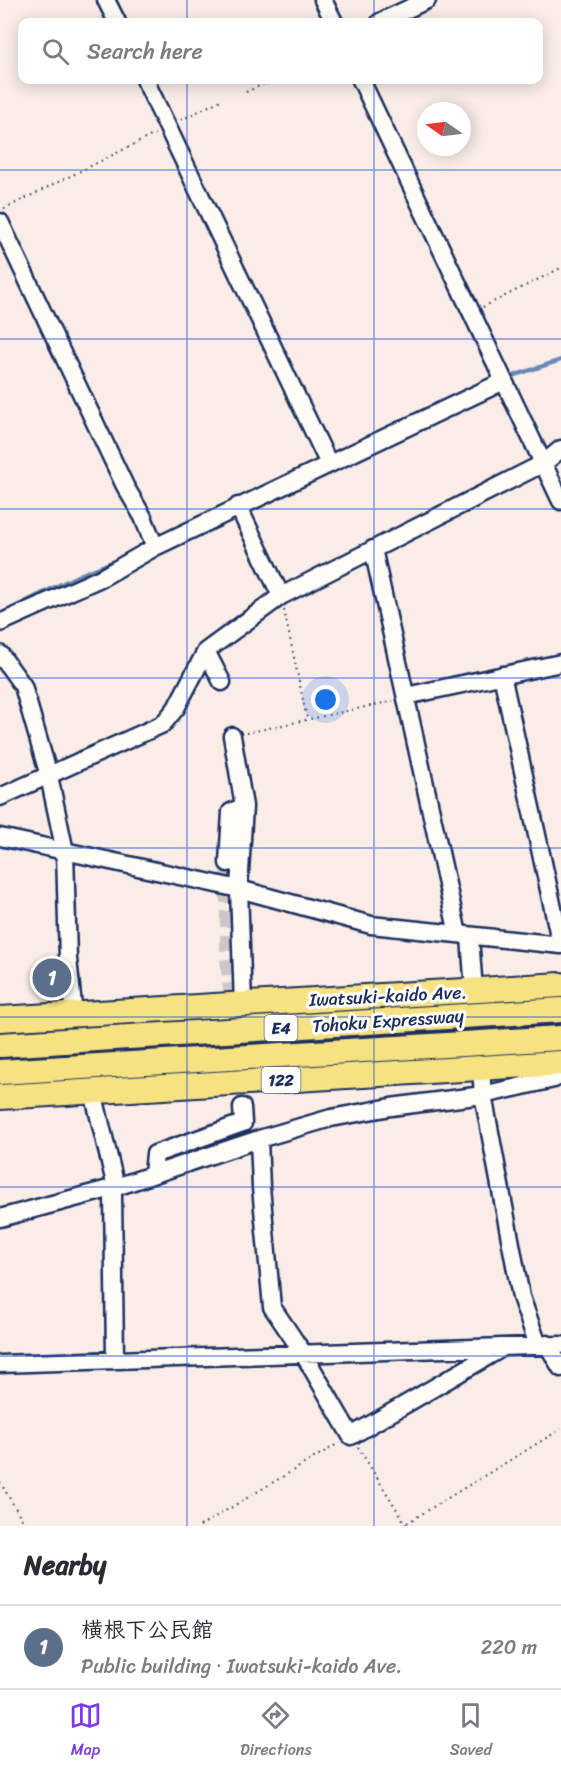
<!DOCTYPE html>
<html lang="en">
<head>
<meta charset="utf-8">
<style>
  :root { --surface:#fff; --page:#f2f2f3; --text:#2b2b33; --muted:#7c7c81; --line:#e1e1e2; --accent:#7c3aed }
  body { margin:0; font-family:Sriracha,"Klee One",sans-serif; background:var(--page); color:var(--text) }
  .compass { position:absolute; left:417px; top:102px; width:54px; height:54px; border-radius:50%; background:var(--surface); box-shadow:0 3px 15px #0003; rotate:284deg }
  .you { position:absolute; left:326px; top:700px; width:21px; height:21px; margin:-15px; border:4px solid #fff; border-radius:50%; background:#1a73e8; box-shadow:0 0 0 9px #1a73e833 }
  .badge { display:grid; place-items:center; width:39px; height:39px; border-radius:50%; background:var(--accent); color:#fff; font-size:20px; font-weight:700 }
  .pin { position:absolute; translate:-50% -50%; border:3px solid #fff; box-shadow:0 2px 6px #0006 }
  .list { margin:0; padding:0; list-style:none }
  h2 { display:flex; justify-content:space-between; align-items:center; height:78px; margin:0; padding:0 24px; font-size:26px }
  h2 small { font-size:20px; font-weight:400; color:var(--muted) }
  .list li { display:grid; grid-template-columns:39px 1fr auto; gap:18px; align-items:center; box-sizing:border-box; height:84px; padding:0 24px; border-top:2px solid var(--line) }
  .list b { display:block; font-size:22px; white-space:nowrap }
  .list p { margin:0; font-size:20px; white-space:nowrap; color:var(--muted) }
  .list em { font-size:20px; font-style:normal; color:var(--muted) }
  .icon { flex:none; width:33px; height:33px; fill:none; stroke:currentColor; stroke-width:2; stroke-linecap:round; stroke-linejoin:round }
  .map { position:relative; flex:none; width:561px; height:1526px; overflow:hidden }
  .search { position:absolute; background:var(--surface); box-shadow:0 3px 15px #0003; left:18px; right:18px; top:18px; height:66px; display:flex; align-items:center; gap:15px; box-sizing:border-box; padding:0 21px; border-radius:12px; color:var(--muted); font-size:22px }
  .sheet { height:162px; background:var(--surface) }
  nav { display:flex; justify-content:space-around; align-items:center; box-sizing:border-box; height:84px; border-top:2px solid var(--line); background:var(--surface); font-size:16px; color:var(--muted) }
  nav a { display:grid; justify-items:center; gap:3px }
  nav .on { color:var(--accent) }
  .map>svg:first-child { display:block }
</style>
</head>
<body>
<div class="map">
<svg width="561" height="1526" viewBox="0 0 561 1526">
  <defs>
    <filter id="shadow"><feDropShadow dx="-5" dy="5" stdDeviation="0" flood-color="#0004"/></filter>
  </defs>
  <rect width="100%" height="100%" fill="#faede8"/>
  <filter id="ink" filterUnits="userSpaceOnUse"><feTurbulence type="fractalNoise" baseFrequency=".0167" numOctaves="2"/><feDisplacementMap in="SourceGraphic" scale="12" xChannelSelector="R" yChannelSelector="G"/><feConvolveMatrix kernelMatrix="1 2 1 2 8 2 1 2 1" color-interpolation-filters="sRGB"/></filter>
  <g filter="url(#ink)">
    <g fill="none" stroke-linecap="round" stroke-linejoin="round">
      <path stroke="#6588b6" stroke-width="4" d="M506 378 561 360
        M0 614 79 575 119 559"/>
    </g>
    <path fill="#eeb3aa" stroke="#1b2f5e" stroke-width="1.5" filter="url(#shadow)" d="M41 970H59L60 986H41Z"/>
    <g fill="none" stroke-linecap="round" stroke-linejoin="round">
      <path stroke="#cdc7cc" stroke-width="16" stroke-dasharray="16 8" stroke-linecap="butt" d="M228 863V958L242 1107"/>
      <g stroke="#1b2f5e" stroke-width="21">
        <path id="minor" d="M106 0 117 22
          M323 0 334 22
          M380 22 427 0
          M145 80 329 464
          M361 80 561 501
          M0 222 125 486 143 517 155 547
          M238 506 281 596
          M373 549 458 934
          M0 623 103 577 155 547 504 381
          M206 651 222 682
          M0 654 23 686 49 776 65 852 68 959 74 1015
          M502 675 561 945
          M406 696 561 663
          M232 736 244 806 239 889 243 1005
          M0 797 163 724 176 708 206 651 281 596 544 463 561 449
          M0 837 239 889 371 925 561 945
          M228 863 231 812 244 806
          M470 937 474 991
          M481 1069 483 1095 521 1297 538 1345
          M93 1092 116 1187 113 1193 115 1360
          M259 1139 261 1187 272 1307 303 1353 351 1436 502 1348
          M153 1174 155 1154 243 1123 242 1107
          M0 1218 116 1187 259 1139 331 1118 391 1107 483 1095 554 1079 561 1075
          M547 1344 561 1368
          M0 1364 561 1345"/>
      </g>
      <g stroke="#1b2f5e" stroke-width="28">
        <path id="highway" d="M0 1019 561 985
          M0 1045 561 1010
          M0 1072 561 1038
          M0 1097 561 1063"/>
      </g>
      <path stroke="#1b2f5e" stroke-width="2" stroke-dasharray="1.5 4.5" stroke-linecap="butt" d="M246 92 273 80
        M181 120 221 100
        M4 209 155 134
        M483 307 561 268
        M284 610 307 719
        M246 733 393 701
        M358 1447 407 1526
        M0 1482 26 1526
        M200 1526 339 1443
        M402 1526 561 1429"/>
      <use href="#minor" stroke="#fdfcf7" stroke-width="16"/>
      <use href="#highway" stroke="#f7e281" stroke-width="24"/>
    </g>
  </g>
  <path fill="none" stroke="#1d4ed8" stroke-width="1.5" stroke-opacity="0.55" d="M187 0V22M374 0V22M187 80V1526M374 80V1526M0 170H561M0 339H561M0 509H561M0 678H561M0 848H561M0 1017H561M0 1187H561M0 1356H561"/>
  <g text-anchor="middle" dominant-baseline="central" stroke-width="6" stroke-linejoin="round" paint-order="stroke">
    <g fill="#fdfcf7" stroke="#5f6c8c" stroke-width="1.5">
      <rect x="264.5" y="1015" width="33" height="26" rx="4.5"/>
      <rect x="261.5" y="1067" width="39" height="26" rx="4.5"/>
    </g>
    <g font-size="16" font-weight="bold" fill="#1b2f5e">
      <text x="281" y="1028">E4</text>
      <text x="281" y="1080">122</text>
    </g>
    <g font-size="18" fill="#1b2f5e" stroke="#fdfcf7">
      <text transform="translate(388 996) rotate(-3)">Iwatsuki-kaido Ave.</text>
      <text transform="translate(388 1021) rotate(-4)">Tohoku Expressway</text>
    </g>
  </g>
</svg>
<svg class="compass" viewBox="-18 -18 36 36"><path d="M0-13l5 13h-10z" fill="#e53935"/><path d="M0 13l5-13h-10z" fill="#7c7c81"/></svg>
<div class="you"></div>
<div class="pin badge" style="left:52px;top:978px;background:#5c6f8a">1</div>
<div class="search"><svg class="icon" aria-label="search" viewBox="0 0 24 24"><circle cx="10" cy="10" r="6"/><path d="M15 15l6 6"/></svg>Search here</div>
</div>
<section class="sheet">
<h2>Nearby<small></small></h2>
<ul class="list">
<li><span class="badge" style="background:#5c6f8a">1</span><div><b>横根下公民館</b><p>Public building · Iwatsuki-kaido Ave.</p></div><em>220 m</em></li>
</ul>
</section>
<nav>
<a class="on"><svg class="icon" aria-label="map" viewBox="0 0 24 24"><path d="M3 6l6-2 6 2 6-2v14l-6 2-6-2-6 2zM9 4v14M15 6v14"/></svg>Map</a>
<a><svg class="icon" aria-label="directions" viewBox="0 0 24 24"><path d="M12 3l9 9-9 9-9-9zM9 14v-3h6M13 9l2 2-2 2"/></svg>Directions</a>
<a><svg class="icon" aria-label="saved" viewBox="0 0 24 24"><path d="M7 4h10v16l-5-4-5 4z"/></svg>Saved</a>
</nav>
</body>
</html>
